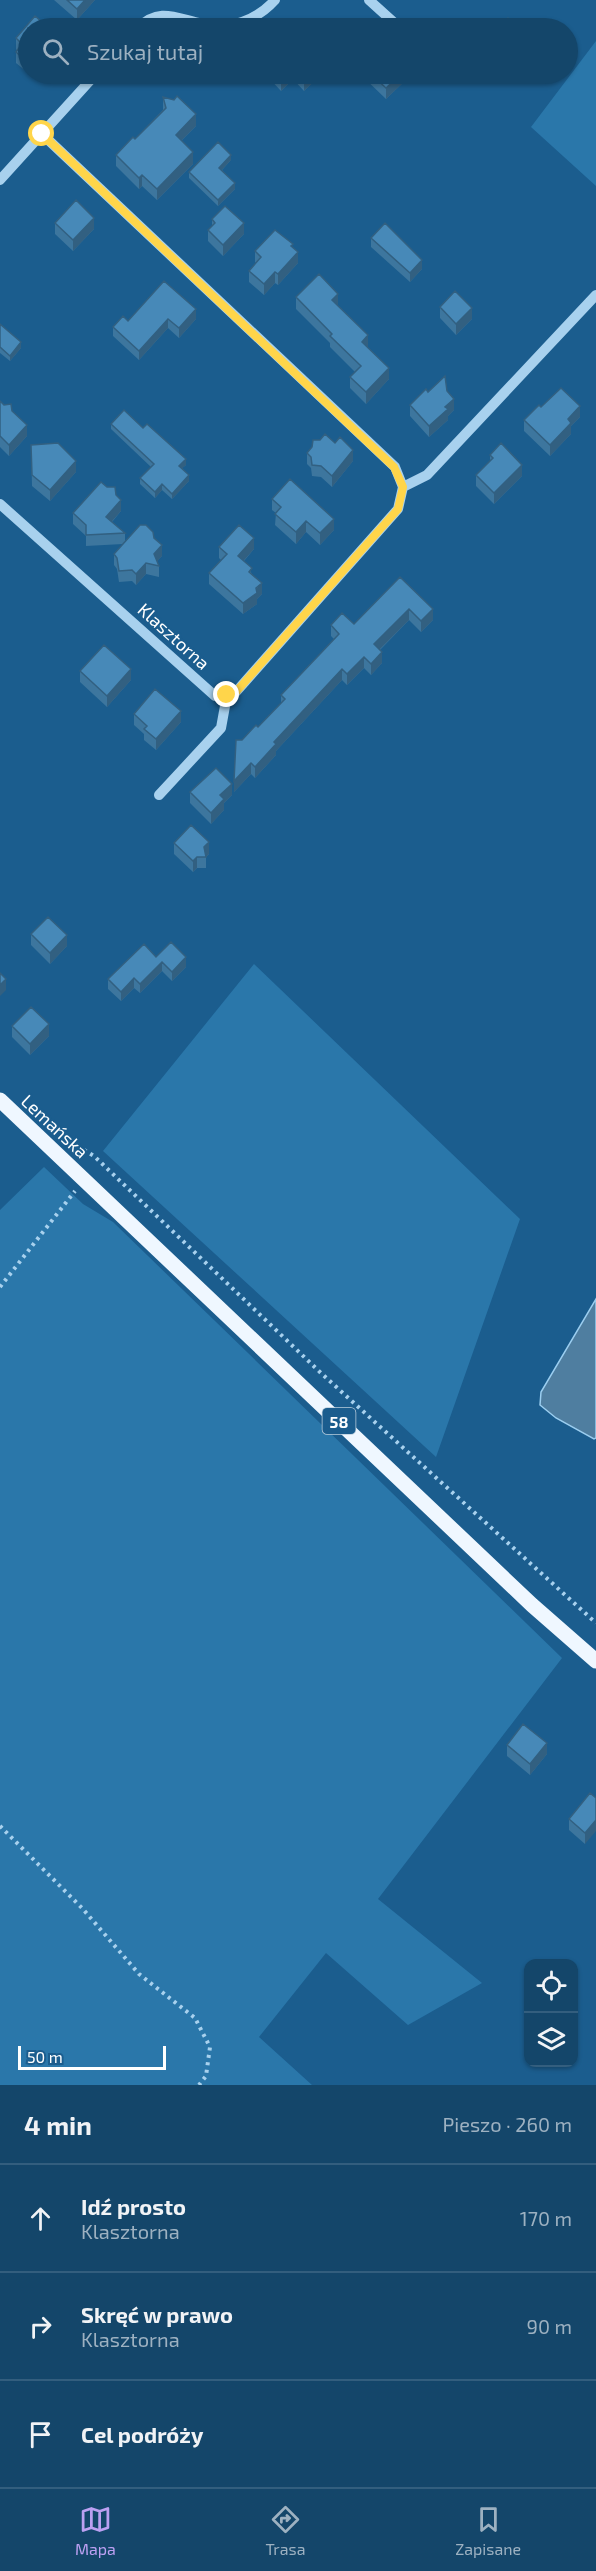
<!DOCTYPE html>
<html lang="pl">
<head>
<meta charset="utf-8">
<style>
  :root { --surface:#14466a; --page:#1d4d70; --text:#f1f3f6; --muted:#9db1c1; --line:#335e7e; --accent:#bca0f2 }
  body { margin:0; font-family:"Exo 2",sans-serif; background:var(--page); color:var(--text) }
  .controls { position:absolute; right:18px; bottom:18px; display:grid; overflow:hidden; border-radius:12px; box-shadow:0 2px 4px #0004 }
  .controls button { width:54px; height:54px; display:grid; place-items:center; padding:0; border:0; border-bottom:2px solid var(--line); background:var(--surface); color:var(--text); font:30px sans-serif }
  .scale { position:absolute; left:18px; bottom:15px; width:148px; box-sizing:border-box; padding-left:6px; border:3px solid #fff; border-top:0; font-size:16px; line-height:21px; white-space:nowrap; color:#fff; -webkit-text-stroke:4px #1b5d8e; paint-order:stroke }
  .stop { position:absolute; width:18px; height:18px; margin:-14px; border:4px solid #ffd54a; border-radius:50%; background:#fff }
  .stop.end { background:#ffd54a; border-color:#fff; box-shadow:0 2px 6px #0008 }
  .list { margin:0; padding:0; list-style:none }
  h2 { display:flex; justify-content:space-between; align-items:center; height:78px; margin:0; padding:0 24px; font-size:26px }
  h2 small { font-size:20px; font-weight:400; color:var(--muted) }
  .list li { display:grid; grid-template-columns:39px 1fr auto; gap:18px; align-items:center; box-sizing:border-box; height:108px; padding:0 24px; border-top:2px solid var(--line) }
  .list b { display:block; font-size:22px; white-space:nowrap }
  .list p { margin:0; font-size:20px; white-space:nowrap; color:var(--muted) }
  .list em { font-size:20px; font-style:normal; color:var(--muted) }
  .icon { flex:none; width:33px; height:33px; fill:none; stroke:currentColor; stroke-width:2; stroke-linecap:round; stroke-linejoin:round }
  .map { position:relative; flex:none; width:596px; height:2085px; overflow:hidden }
  .search { position:absolute; background:var(--surface); box-shadow:0 2px 4px #0004; left:18px; right:18px; top:18px; height:66px; display:flex; align-items:center; gap:15px; box-sizing:border-box; padding:0 21px; border-radius:33px; color:var(--muted); font-size:22px }
  .sheet { height:402px; background:var(--surface) }
  nav { display:flex; justify-content:space-around; align-items:center; box-sizing:border-box; height:84px; border-top:2px solid var(--line); background:var(--surface); font-size:16px; color:var(--muted) }
  nav a { display:grid; justify-items:center; gap:3px }
  nav .on { color:var(--accent) }
  .map>svg:first-child { display:block }
</style>
</head>
<body>
<div class="map">
<svg width="596" height="2085" viewBox="0 0 596 2085">
  <rect width="100%" height="100%" fill="#1b5d8e"/>
  <path fill="#2a77aa" d="M596 41V186L531 127Z
    M254 964 520 1219 436 1457 103 1151Z
    M44 1167 83 1204 113 1222 562 1658 378 1899 482 1983 408 2025 326 1953 259 2037 312 2085H0V1210Z"/>
  <path fill="#4f7ea0" stroke="#9bcef0" stroke-width="1.5" d="M596 1299V1438L594 1439 556 1418 540 1405 541 1392Z"/>
  <g fill="none" stroke-linecap="round" stroke-linejoin="round">
    <path stroke="#a8d1ee" stroke-width="4" stroke-dasharray="3 4.5" stroke-linecap="butt" d="M71 1142 94 1156 322 1374 596 1623
      M0 1287 75 1191
      M0 1826 82 1908 139 1974 195 2018 210 2047 206 2076 199 2085"/>
    <path stroke="#a8d1ee" stroke-width="10" d="M369 0 400 28
      M138 28C160 6 177 19 203 24 231 30 257 20 275 0
      M447 74 452 78
      M0 180 96 74
      M403 487 427 475 596 295
      M0 504 215 696 235 693 398 509 403 487 395 467 42 134
      M159 795 221 728 227 695"/>
    <path stroke="#eff7ff" stroke-width="15" d="M0 1100 532 1605 596 1661"/>
  </g>
  <path fill="#3d769e" d="M54 0H95L77 20Z
    M28 28V74H34L32 76 16 63V52L17 51 16 49V38Z
    M268 74H322L304 91 293 79 281 91 268 77Z
    M360 74H408V78L386 99Z
    M163 97 196 126 181 141 193 164 157 200 142 186 139 189 116 166V155L135 139 163 110Z
    M231 160 222 170 235 189 218 206 189 178V172Z
    M212 219 244 234 223 256 208 241V230L212 227Z
    M55 223 94 229 73 251 55 234Z
    M371 238 422 269 410 282 371 247Z
    M293 248 298 263 278 285 275 283 264 295 249 282V271L256 263 255 262V251Z
    M164 281 196 319 179 338 168 328 139 360 113 336V327L128 321Z
    M296 297 338 305V306L368 346 367 347 389 379 366 404 350 388V377L355 372 330 347V343L296 309Z
    M440 307 472 319 456 335 440 318Z
    M0 324 21 348 10 361 0 353Z
    M447 391 454 410 448 416V420L429 437 410 416V405L428 392Z
    M0 401 12 411 27 436 9 456 0 447Z
    M541 407 580 417 571 426V434L550 456 524 431V420Z
    M111 424 143 428 186 465 182 468 189 481 172 499 162 490 155 498 140 484V478L151 467 111 429Z
    M31 445 76 472 50 501 32 486Z
    M307 453 353 461 332 487 321 477 312 476 311 468 307 464Z
    M490 455 522 476 494 504 476 486V475L490 461Z
    M116 495 121 511 112 522 125 533V542L154 538 162 556 157 561 159 566V577L146 574 136 585 132 581 119 582 117 569 114 565V554L123 544 86 546V536L73 524V513Z
    M272 499 334 530 320 545 306 532 296 544 275 525 276 513 272 510Z
    M219 547 254 549 244 561 252 574 262 594 257 599V604L243 614 209 584V573L221 560 219 558Z
    M400 577 433 620 421 632 409 620 380 650 382 663 371 675 364 668 347 685 342 680 276 751V755L255 778 251 774 234 792 242 740 258 727 281 704V695L334 639 331 636V625L354 624Z
    M80 671 131 680 107 707 80 682Z
    M134 714 181 722 156 750 144 740V734L134 725Z
    M190 792 232 795 224 803V810L211 824 190 803Z
    M174 843 209 854 206 857V868H197L193 872 174 854Z
    M31 934 67 946 50 964 31 945Z
    M156 957 186 967 172 981 162 971 140 993 134 988 121 1001 108 989V979Z
    M12 1026 49 1036 30 1055 12 1037Z
    M507 1745 547 1754 530 1775 507 1756Z
    M596 1798 585 1844 569 1830V1819Z"/>
  <path fill="#326081" d="M85 0H95L77 20V9Z
    M287 74H293V79L281 91V80Z
    M311 74H322L304 91V80Z
    M401 74H408V78L386 99V88Z
    M196 114V126L176 146V135Z
    M193 152V164L157 200V189Z
    M231 155V160L219 173V168Z
    M142 175V186L139 189V178Z
    M235 183V189L218 206V200Z
    M94 218V229L73 251V240Z
    M244 223V234L223 256V245Z
    M298 252V263L278 285V274Z
    M422 260V269L410 282V273Z
    M275 272V283L264 295V284Z
    M338 294V305L332 311V300Z
    M472 308V319L456 335V324Z
    M196 309V319L179 338V328Z
    M168 319V328L139 360V351Z
    M368 335V346L362 353V342Z
    M21 342V348L10 361V356Z
    M389 368V379L366 404V392Z
    M454 399V410L448 416V420L429 437V426L445 407Z
    M580 406V417L571 426V434L550 456V445L568 419Z
    M27 425V436L9 456V445Z
    M353 450V461L332 487V476Z
    M186 459V465L179 471V466Z
    M76 461V472L50 501V490Z
    M522 465V476L494 504V493Z
    M189 475V481L172 499V494Z
    M162 484V490L155 498V492Z
    M121 500V511L106 528V517Z
    M334 519V530L320 545V533Z
    M306 521V532L296 544V532Z
    M254 538V549L238 567V556Z
    M162 545V556L154 565V554Z
    M146 563V574L136 585V574Z
    M262 583V594L257 599V604L243 614V603Z
    M409 609V620L374 655V644Z
    M433 609V620L421 632V621Z
    M382 652V663L371 675V664Z
    M364 657V668L347 685V674Z
    M131 669V680L107 707V696Z
    M342 669V680L276 751V755L255 778V767L274 742Z
    M181 711V722L156 750V739Z
    M251 763V774L234 792V781Z
    M232 784V795L224 803V810L211 824V813L220 795Z
    M209 842V854L206 857 204 847Z
    M197 857V868L193 872V861Z
    M67 935V946L50 964V953Z
    M186 957V967L172 981V972Z
    M162 962V971L140 993V984Z
    M134 978V988L121 1001V992Z
    M6 979V990L0 996V985Z
    M49 1024V1036L30 1055V1044Z
    M547 1743V1754L530 1775V1764Z
    M596 1820V1831L585 1844V1833Z"/>
  <path fill="#4789b8" stroke="#326081" stroke-width="1.5" d="M67 0H85L77 9Z
    M35 16 49 28H28V63L16 52 22 44 16 38Z
    M508 18 520 28H500Z
    M275 74H287L281 80Z
    M298 74H311L304 80Z
    M371 74H401L386 88Z
    M177 96 196 114 176 135 193 152 157 189 142 175 139 178 116 155 133 137 135 139 166 108 163 97 174 100Z
    M218 142 231 155 219 168 235 183 218 200 189 172Z
    M76 200 94 218 73 240 55 223Z
    M225 206 244 223 223 245 208 230 215 223 212 219Z
    M385 223 422 260 410 273 371 238Z
    M275 230 293 244 291 246 298 252 278 274 275 272 264 284 249 271 261 257 255 251Z
    M319 274 338 294 332 300 368 335 362 342 389 368 366 392 350 377 361 366 330 336 332 334 296 297Z
    M164 281 196 309 179 328 168 319 139 351 113 327 123 316 128 321Z
    M455 291 472 308 456 324 440 307Z
    M0 324 21 342 10 356 0 347Z
    M445 376 447 391 454 399 445 407 448 409 429 426 410 405 426 389 428 392Z
    M561 388 580 406 568 419 571 423 550 445 524 420 539 405 541 407Z
    M0 401 4 405 11 404 12 411 27 425 9 445 0 436Z
    M124 410 143 428 147 424 186 459 179 466 189 475 172 494 162 484 155 492 140 478 154 464 111 424Z
    M325 434 335 443 340 437 353 450 332 476 321 466 312 465 311 457 307 453 312 447 313 440H320Z
    M58 443 76 461 50 490 32 475 31 445Z
    M501 443 522 465 494 493 476 475 493 458 490 455Z
    M290 479 334 519 320 533 306 521 296 532 275 514 281 507 272 499Z
    M101 482 107 487H115L116 495 121 500 106 517 125 533 86 535V525L73 513Z
    M140 525H146L153 532 154 538 162 545 154 554 159 566 146 563 136 574 132 570 119 571 117 558 114 554Z
    M239 525 254 538 238 556 252 568 249 572 262 583 256 588 257 593 243 603 209 573 227 554 219 547Z
    M400 577 433 609 421 621 409 609 374 644 382 652 371 664 364 657 347 674 342 669 274 742 276 744 255 767 251 763 234 781 236 740H242L256 725 258 727 285 699 281 695 339 634 331 625 342 613 354 624Z
    M104 645 131 669 107 696 80 671Z
    M155 689 181 711 156 739 144 729 147 726 134 714Z
    M216 768 232 784 220 795 224 799 211 813 190 792Z
    M191 825 209 842 204 847 206 857H197L193 861 174 843Z
    M48 917 67 935 50 953 31 934Z
    M171 942 186 957 172 972 162 962 140 984 134 978 121 992 108 979 144 944 156 957Z
    M0 973 6 979 0 985Z
    M31 1007 49 1024 30 1044 12 1026Z
    M523 1724 547 1743 530 1764 507 1745Z
    M590 1793 596 1798V1820L585 1833 569 1819Z"/>
  <g fill="none" stroke-linecap="round" stroke-linejoin="round">
    <path stroke="#ffd54a" stroke-width="8" d="M42 134 394 467 403 487 398 509 235 693 227 695"/>
  </g>
  <g text-anchor="middle" dominant-baseline="central" stroke-width="4.5" stroke-linejoin="round" paint-order="stroke">
    <rect fill="#1b5d8e" stroke="#bbcedd" stroke-width="1.5" x="322.5" y="1408" width="33" height="26" rx="4.5"/>
    <g font-size="16" font-weight="bold" fill="#fff">
      <text x="339" y="1421">58</text>
    </g>
    <g font-size="18" fill="#fff" stroke="#1b5d8e">
      <text transform="translate(174 636) rotate(42)">Klasztorna</text>
      <text transform="translate(55 1126) rotate(43)">Lemańska</text>
    </g>
  </g>
</svg>
<div class="controls">
<button><svg class="icon" aria-label="locate" viewBox="0 0 24 24"><circle cx="12" cy="12" r="6"/><path d="M12 2v4M12 18v4M2 12h4M18 12h4"/></svg></button>
<button><svg class="icon" aria-label="layers" viewBox="0 0 24 24"><path d="M12 4l9 5-9 5-9-5zM3 14l9 5 9-5"/></svg></button>
</div>
<div class="scale">50 m</div>
<div class="stop" style="left:42px;top:134px"></div>
<div class="stop end" style="left:227px;top:695px"></div>
<div class="search"><svg class="icon" aria-label="search" viewBox="0 0 24 24"><circle cx="10" cy="10" r="6"/><path d="M15 15l6 6"/></svg>Szukaj tutaj</div>
</div>
<section class="sheet">
<h2>4 min<small>Pieszo · 260 m</small></h2>
<ul class="list">
<li><svg class="icon" aria-label="ahead" viewBox="0 0 24 24"><path d="M12 20V5M6 11l6-6 6 6"/></svg><div><b>Idź prosto</b><p>Klasztorna</p></div><em>170 m</em></li>
<li><svg class="icon" aria-label="right" viewBox="0 0 24 24"><path d="M7 20v-9h11M14 6l5 5-5 5"/></svg><div><b>Skręć w prawo</b><p>Klasztorna</p></div><em>90 m</em></li>
<li><svg class="icon" aria-label="arrive" viewBox="0 0 24 24"><path d="M6 21V4h12l-3 4 3 4H6"/></svg><div><b>Cel podróży</b></div></li>
</ul>
</section>
<nav>
<a class="on"><svg class="icon" aria-label="map" viewBox="0 0 24 24"><path d="M3 6l6-2 6 2 6-2v14l-6 2-6-2-6 2zM9 4v14M15 6v14"/></svg>Mapa</a>
<a><svg class="icon" aria-label="directions" viewBox="0 0 24 24"><path d="M12 3l9 9-9 9-9-9zM9 14v-3h6M13 9l2 2-2 2"/></svg>Trasa</a>
<a><svg class="icon" aria-label="saved" viewBox="0 0 24 24"><path d="M7 4h10v16l-5-4-5 4z"/></svg>Zapisane</a>
</nav>
</body>
</html>
